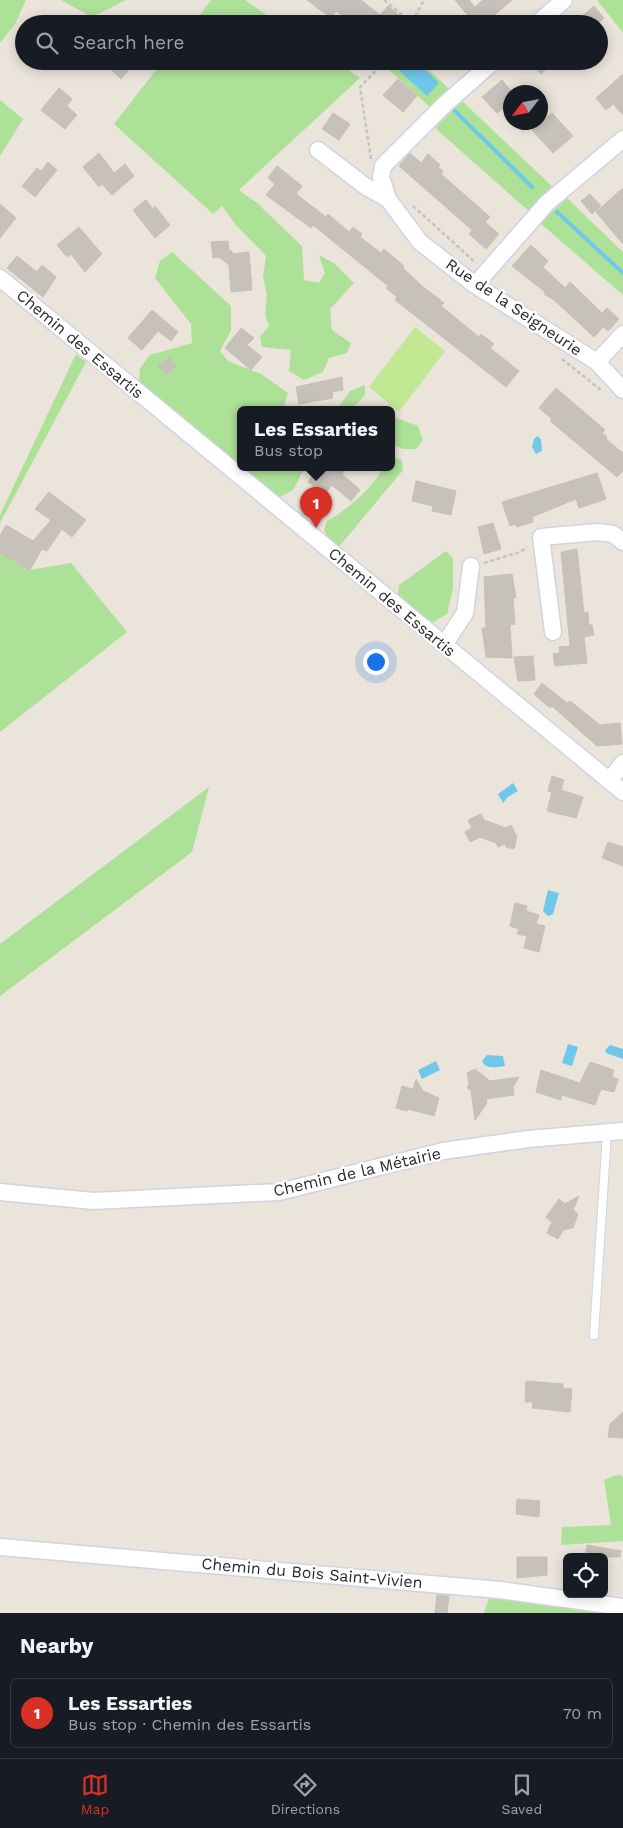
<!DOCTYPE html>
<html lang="en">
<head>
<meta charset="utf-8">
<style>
  :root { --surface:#171b24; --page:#20242c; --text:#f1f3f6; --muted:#9ea1a6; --line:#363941; --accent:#d93025 }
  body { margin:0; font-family:"Work Sans",sans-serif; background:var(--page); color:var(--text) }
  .controls { position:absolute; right:15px; bottom:15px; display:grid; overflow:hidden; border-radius:8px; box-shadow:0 2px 12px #0003 }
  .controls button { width:45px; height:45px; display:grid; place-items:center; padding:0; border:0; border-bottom:1px solid var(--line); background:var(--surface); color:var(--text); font:25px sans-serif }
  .compass { position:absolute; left:503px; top:85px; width:45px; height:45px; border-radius:50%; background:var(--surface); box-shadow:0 2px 12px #0003; rotate:238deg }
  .you { position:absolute; left:375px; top:661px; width:18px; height:18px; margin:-12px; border:4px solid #fff; border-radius:50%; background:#1a73e8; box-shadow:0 0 0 8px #1a73e833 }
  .badge { display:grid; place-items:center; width:32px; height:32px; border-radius:50%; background:var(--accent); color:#fff; font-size:16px; font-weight:700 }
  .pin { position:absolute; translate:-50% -41px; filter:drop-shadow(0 1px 2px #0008) }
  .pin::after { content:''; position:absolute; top:26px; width:18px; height:15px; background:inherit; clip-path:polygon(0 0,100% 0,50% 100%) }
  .popup { position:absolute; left:237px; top:406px; width:158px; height:65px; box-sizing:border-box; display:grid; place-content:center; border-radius:8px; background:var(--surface); filter:drop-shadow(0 1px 4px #0005); font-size:16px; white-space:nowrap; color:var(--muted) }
  .popup b { font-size:19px; color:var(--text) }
  .popup::after { content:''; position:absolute; left:50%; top:100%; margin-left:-10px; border:10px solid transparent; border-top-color:var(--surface) }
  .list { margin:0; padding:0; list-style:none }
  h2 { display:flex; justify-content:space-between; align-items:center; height:65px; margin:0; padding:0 20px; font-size:21px }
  h2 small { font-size:16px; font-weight:400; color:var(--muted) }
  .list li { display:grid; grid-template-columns:32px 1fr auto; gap:15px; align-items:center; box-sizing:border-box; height:70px; margin:0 10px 10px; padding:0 10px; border:1px solid var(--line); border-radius:8px }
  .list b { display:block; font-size:19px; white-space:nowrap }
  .list p { margin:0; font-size:16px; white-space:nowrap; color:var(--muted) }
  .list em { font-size:16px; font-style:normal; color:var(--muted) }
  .icon { flex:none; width:28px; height:28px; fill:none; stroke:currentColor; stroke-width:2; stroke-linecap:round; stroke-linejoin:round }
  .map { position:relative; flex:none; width:623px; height:1613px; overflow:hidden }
  .search { position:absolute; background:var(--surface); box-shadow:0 2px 12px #0003; left:15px; right:15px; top:15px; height:55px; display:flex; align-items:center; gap:12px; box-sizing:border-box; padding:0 18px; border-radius:28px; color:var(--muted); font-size:19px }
  .sheet { height:145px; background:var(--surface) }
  nav { display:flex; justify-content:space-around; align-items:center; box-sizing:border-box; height:70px; border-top:1px solid var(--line); background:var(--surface); font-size:14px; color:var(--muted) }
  nav a { display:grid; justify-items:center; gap:2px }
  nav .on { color:var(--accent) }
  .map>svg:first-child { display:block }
</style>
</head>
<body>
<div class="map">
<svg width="623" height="1613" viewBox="0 0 623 1613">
  <rect width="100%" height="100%" fill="#ebe4db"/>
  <path fill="#aee198" d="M0 0H26L15 24 0 43Z
    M61 0H126L92 17Z
    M211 0H245L280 24H193Z
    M597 0H623V33Z
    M163 61H335L360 78 239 190 257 203 302 246 304 280 319 283 325 273 319 255 335 264 354 283 330 309 332 330 351 343 347 353 329 358 323 372 304 380 289 371 291 350 262 347 260 337 269 326 265 315 267 295 263 276 266 256 236 225 222 206 213 214 114 124Z
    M389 61H420L451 91 432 109 385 66Z
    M0 100 23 119 0 156Z
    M462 101 555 189 531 213 435 128Z
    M567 198 623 252V295L540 223Z
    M172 252 231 306V330L220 351 228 361 261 374 288 393 284 407 305 409H241V467H305L293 490 277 499 199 443 179 437 142 404 139 384 140 368 150 355 192 343 191 324 155 278 160 261Z
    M76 354 86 362 0 523V515Z
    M365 385V395L354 407 356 409H337L350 391Z
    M391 416 418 426 423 440 416 449H403L391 443Z
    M391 455 402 461 403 470 338 548 329 541 324 530 327 521C351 507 369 491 384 467H391Z
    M446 551 453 558V588L447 614 423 628 397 600 399 585Z
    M0 553 30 570 71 563 127 632 0 732Z
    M209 787 192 852 0 996V944Z
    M619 1474 623 1477V1541L561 1545 562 1527 611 1525 604 1480Z
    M492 1589 623 1613H484Z"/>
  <path fill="#c2e893" d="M415 327 445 351 399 412 369 387Z"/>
  <path fill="#6fc7ec" d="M398 61H416L439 83 427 96 394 66Z
    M538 436 541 440 542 451 536 454 532 447 534 439Z
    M513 783 518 791 508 797 503 803 498 794Z
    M548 890 559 893 553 914 548 916 543 911Z
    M568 1044 578 1047 572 1066 562 1063Z
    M610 1045 623 1049V1059L606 1053 605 1050Z
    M487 1055 503 1056 505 1066C496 1067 486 1070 482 1061Z
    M436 1061 440 1070 422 1079 418 1070Z"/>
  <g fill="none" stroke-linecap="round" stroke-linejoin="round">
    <path stroke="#6fc7ec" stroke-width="4" d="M455 111 532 187
      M557 212 623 273"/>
  </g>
  <path fill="#c6c1ba" stroke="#c6c0b5" d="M307 0H361L380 15 388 6 399 15 392 24H354L336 11 331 18Z
    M455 0H469L475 7 483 0H512L491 18 497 24H475Z
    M594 6 604 18 597 24H573Z
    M102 61H136L121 79Z
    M529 61H555L541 74Z
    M623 74V115L613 104 606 110 596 98Z
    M398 79 417 96 403 112 383 95Z
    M502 80 512 92 507 98 510 103 497 113 482 97Z
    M59 88 72 99 67 106 77 115 65 129 41 110Z
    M333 113 350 124 339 140 322 129Z
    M552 113 573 136 553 153 532 130Z
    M99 153 114 173 125 164 134 176 112 195 102 184 99 187 83 167Z
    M410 153 421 163 428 154 440 165 438 167 443 171 441 174 490 217 485 222 499 234 486 249 469 234 472 230 399 166Z
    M48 162 57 170 35 197 22 186 37 168 41 171Z
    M277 166 302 186 296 194 326 217 328 214 349 232 353 227 362 234 360 237 381 253 384 249 404 266 403 268 421 285 444 303 441 306 479 337 481 334 494 344 490 348 519 371 506 387 395 300 397 297 386 288 388 286 313 225 311 228 266 195 275 184 268 178Z
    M623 188V244L596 212Z
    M590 194 601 206 592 214 581 201Z
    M146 200 153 209 155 206 170 225 155 238 133 210Z
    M0 204 16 218 0 238Z
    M79 227 102 254 85 272 71 254 67 257 57 245Z
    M228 241 229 251H232V254L249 252 252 290 231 292 229 265 219 257 213 258 211 242Z
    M531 245 548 261 543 267 565 288 570 282 602 313 607 308 619 319 608 331 603 327 594 337 554 300 544 294 545 292 512 266Z
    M17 256 37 272 42 265 56 277 43 297 7 268Z
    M152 310 178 332 171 341 158 331 142 350 128 338Z
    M241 328 254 338 247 345 262 357 251 370 225 348Z
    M169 357 176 366 166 375 158 366Z
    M342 377 343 390 332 392 333 398 299 404 296 387Z
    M556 388 605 430 602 433 607 437 606 439 623 453V471L617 477 550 421 552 419 539 408Z
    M326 467H348L342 474 360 490 351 501 332 485 324 495 308 482 318 469 322 471Z
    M597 473 606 499 579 508 576 499 532 517 533 522 517 527 516 524 510 526 502 502Z
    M416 481 456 491 451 515 432 511 433 506 412 501Z
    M49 492 86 520 72 537 62 529 47 551 42 549 30 570 0 553V536L6 525 33 541 51 520 35 509Z
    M493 523 501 549 484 554 478 527Z
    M577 549 584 613 588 612 589 625H592L594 635 584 637 587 663 555 666 553 654 560 653 559 647 570 646 561 552Z
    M512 574 516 598H513L515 624 510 625 512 658 486 657 482 628H486L484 577Z
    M533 656 535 680 518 681 514 657Z
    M542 683 567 703 570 701 600 725 620 723 622 744 597 746 552 706 550 708 534 694Z
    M552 776 564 780 561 790 583 797 576 818 547 811 552 792 548 791Z
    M481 814 484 820 506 828 511 825 517 837 514 849 506 847 505 844 498 847 496 843 480 837 470 842 465 832 472 828 468 820Z
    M608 842 623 847V866L602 858Z
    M515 903 527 906 526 911 539 915 536 924 545 926 539 952 524 948 527 936 517 934 519 929 510 926Z
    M590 1062 614 1070 612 1077 618 1079 614 1092 601 1089 595 1105 562 1095 561 1100 536 1092 541 1070 580 1083Z
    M475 1069 490 1081 519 1077 513 1087 514 1095 486 1099 487 1103 475 1120 471 1090 467 1088 469 1084 467 1073Z
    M416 1079 423 1091 439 1098 434 1116 408 1109 407 1111 396 1108 402 1086 413 1089Z
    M579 1196 573 1210 578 1214 573 1228 563 1230 558 1239 547 1233 552 1222 546 1217 559 1199 565 1204Z
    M526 1381 563 1384V1388L572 1389 570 1412 532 1408 533 1402H525Z
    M623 1412V1438L608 1437 610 1424Z
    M517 1499 540 1501 539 1517 516 1514Z
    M587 1545 621 1551 620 1557H585Z
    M517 1557H547V1575L517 1578Z
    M437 1595 449 1596 447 1613H435Z"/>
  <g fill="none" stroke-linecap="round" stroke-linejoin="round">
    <g stroke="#d0d3e2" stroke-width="10">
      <path id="service" d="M594 1335 607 1133"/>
    </g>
    <g stroke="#d0d3e2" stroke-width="19">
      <path id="minor" d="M537 24 564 0
        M494 61 444 105 383 166 381 177 388 199 420 242 475 285 597 362 623 390
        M318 150 365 186 388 199
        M0 278 623 792
        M475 285 547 203 623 139
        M597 362 623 334
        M553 632 541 537 598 532 613 534 623 542
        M444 645 465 613 471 566
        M609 781 623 763
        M0 1192 93 1201 279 1192 443 1151 528 1139 623 1131
        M0 1547 500 1590 623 1607"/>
    </g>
    <path stroke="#c3c3c3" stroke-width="2.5" stroke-dasharray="4 2.5" stroke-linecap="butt" d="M384 0 412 23
      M412 22 424 0
      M371 159 360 87 385 61
      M413 206 476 263
      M562 359 602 391
      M484 563 520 552 527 547"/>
    <use href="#service" stroke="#fff" stroke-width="8"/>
    <use href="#minor" stroke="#fff" stroke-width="16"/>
  </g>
  <g text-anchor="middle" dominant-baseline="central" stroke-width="5" stroke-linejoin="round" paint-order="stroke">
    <g font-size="16" fill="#292929" stroke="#fff">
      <text transform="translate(514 307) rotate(34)">Rue de la Seigneurie</text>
      <text transform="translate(80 344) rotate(40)">Chemin des Essartis</text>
      <text transform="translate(392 602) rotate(40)">Chemin des Essartis</text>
      <text transform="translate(357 1172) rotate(-13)">Chemin de la Métairie</text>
      <text transform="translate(312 1573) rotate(5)">Chemin du Bois Saint-Vivien</text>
    </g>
  </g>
</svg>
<div class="controls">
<button><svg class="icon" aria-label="locate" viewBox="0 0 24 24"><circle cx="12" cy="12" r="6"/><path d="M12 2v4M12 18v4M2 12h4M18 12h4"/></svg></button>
</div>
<svg class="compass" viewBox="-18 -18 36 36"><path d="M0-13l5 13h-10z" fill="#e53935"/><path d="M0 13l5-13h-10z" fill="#9ea1a6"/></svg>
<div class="you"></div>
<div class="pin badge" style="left:316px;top:528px">1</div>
<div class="popup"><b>Les Essarties</b>Bus stop</div>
<div class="search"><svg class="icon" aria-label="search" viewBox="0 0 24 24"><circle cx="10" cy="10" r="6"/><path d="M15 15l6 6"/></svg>Search here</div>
</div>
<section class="sheet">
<h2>Nearby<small></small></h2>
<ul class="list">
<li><span class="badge">1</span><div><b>Les Essarties</b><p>Bus stop · Chemin des Essartis</p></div><em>70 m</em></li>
</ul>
</section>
<nav>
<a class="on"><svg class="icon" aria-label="map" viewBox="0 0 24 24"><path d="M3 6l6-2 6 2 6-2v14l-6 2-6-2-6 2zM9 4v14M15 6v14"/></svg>Map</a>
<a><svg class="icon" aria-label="directions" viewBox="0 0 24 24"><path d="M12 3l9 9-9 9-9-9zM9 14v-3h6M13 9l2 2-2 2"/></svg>Directions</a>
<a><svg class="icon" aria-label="saved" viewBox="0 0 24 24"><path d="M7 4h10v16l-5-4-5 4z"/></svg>Saved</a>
</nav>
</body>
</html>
